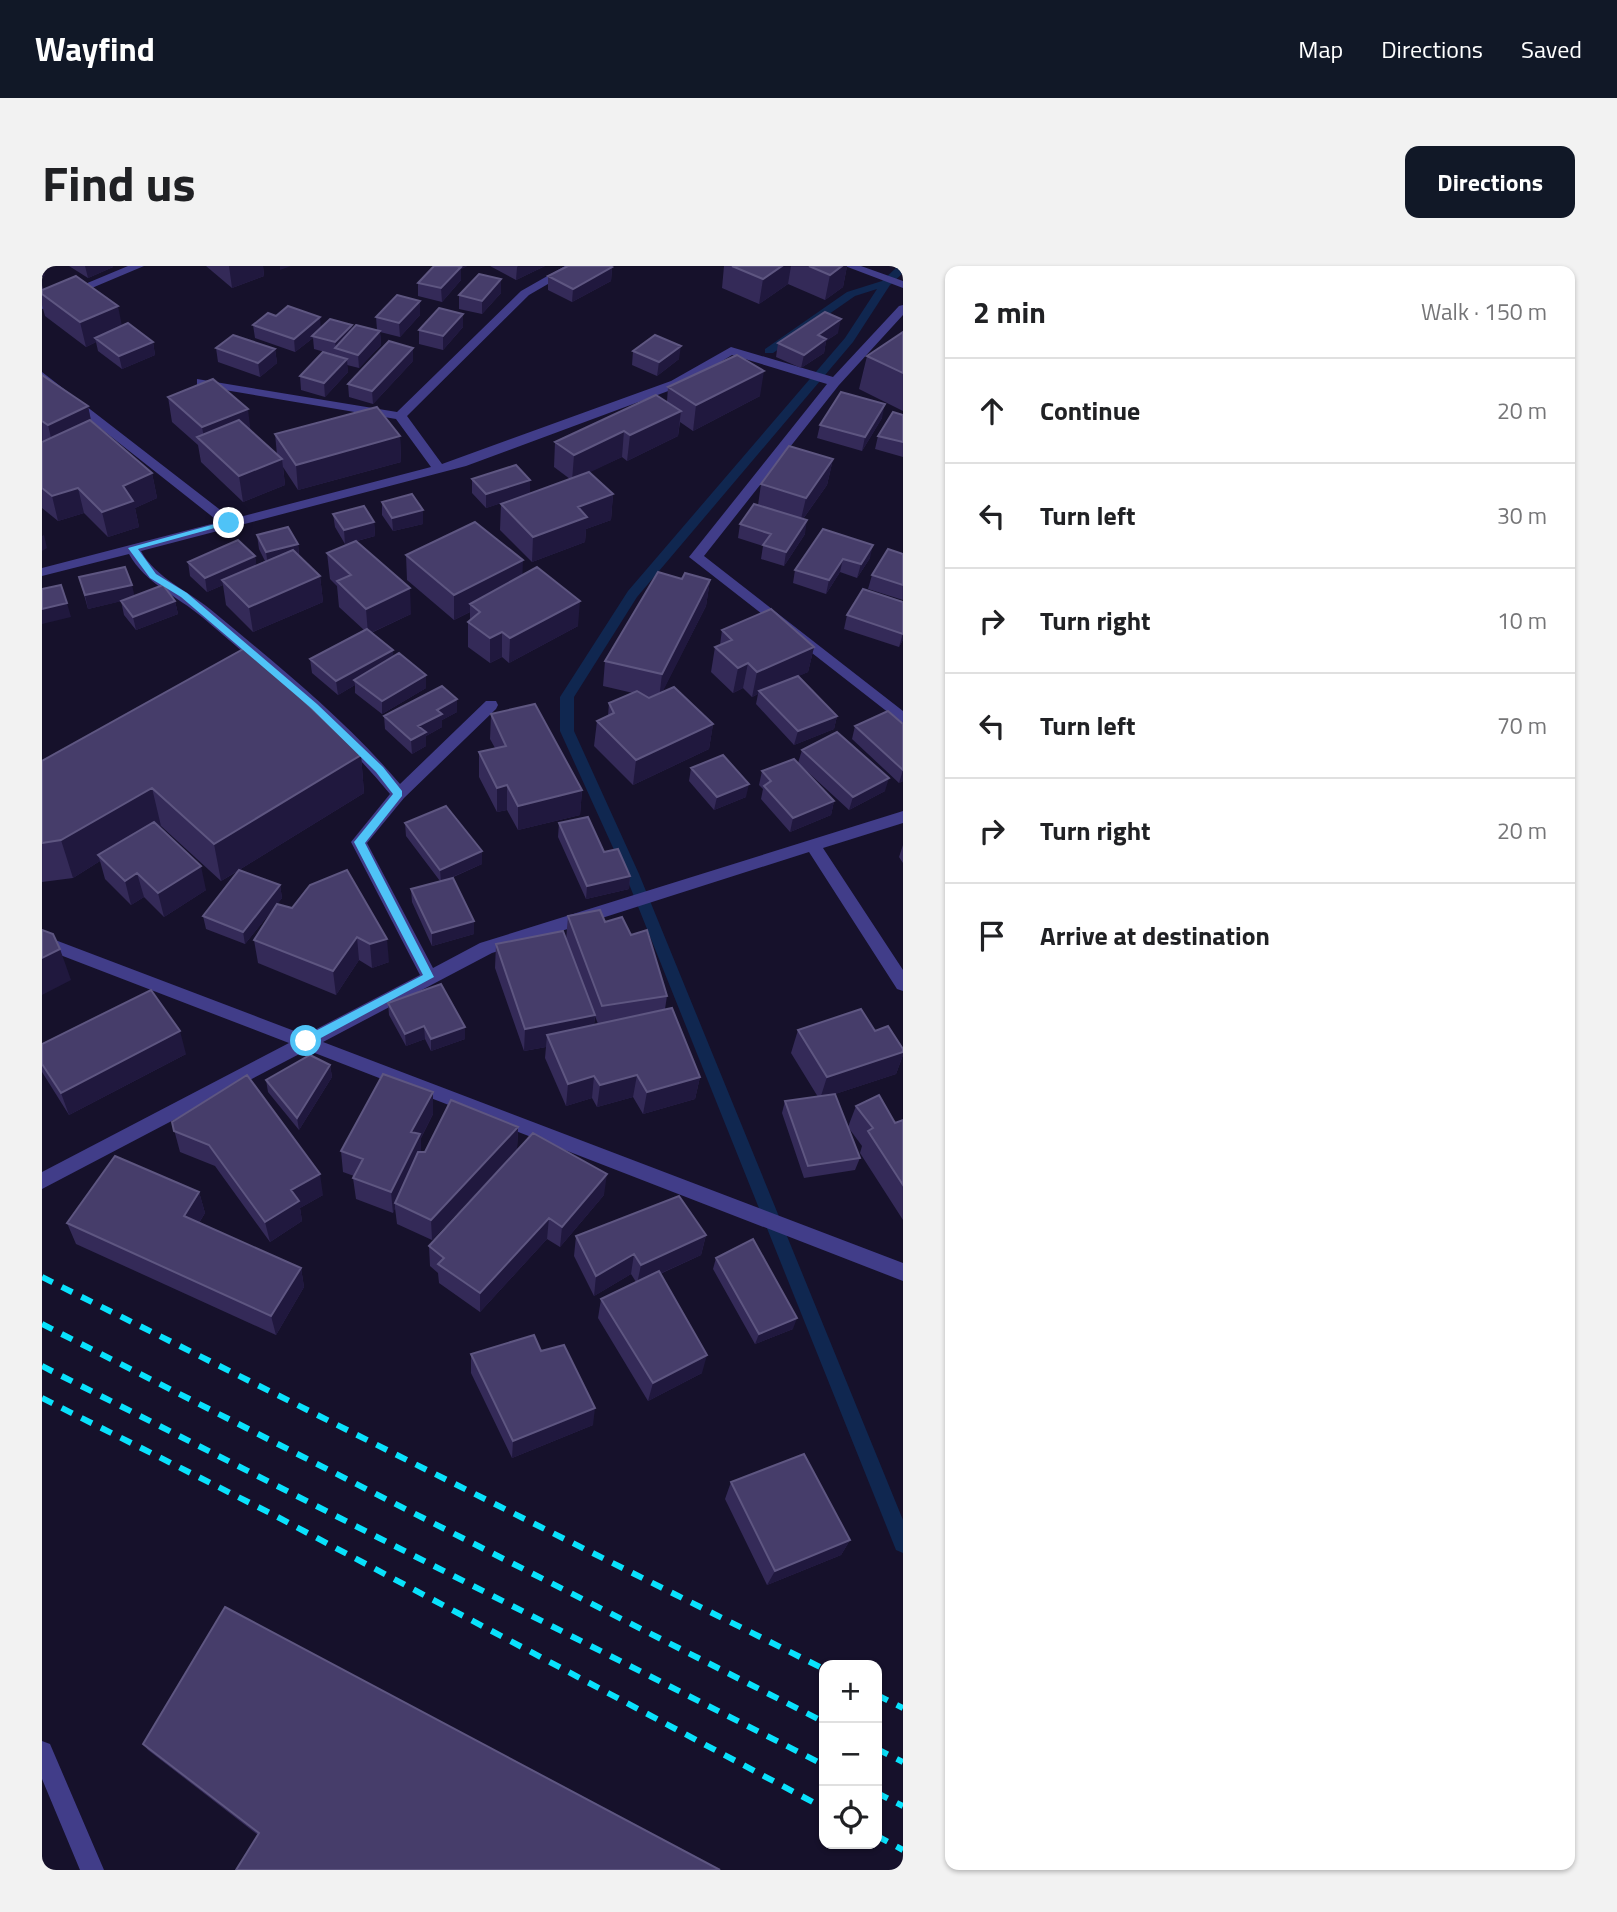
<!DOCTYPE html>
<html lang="en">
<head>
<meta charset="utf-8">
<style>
  :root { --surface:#fff; --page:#f2f2f2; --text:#202124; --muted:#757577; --line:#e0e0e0; --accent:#111827 }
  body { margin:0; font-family:"Titillium Web",sans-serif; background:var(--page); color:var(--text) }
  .controls { position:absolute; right:21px; bottom:21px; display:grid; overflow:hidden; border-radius:14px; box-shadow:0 2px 5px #0004 }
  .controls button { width:63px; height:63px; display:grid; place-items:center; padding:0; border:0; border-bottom:2px solid var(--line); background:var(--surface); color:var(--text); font:35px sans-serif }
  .stop { position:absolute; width:21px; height:21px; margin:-16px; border:5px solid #4fc3f7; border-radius:50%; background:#fff }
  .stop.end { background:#4fc3f7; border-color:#fff; box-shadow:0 2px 7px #0008 }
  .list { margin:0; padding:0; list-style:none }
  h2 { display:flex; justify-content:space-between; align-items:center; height:91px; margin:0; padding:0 28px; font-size:30px }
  h2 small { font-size:23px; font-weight:400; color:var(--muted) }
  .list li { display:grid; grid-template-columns:46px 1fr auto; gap:21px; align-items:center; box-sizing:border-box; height:105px; padding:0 28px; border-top:2px solid var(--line) }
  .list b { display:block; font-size:26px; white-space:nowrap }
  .list em { font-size:23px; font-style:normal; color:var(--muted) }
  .icon { flex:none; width:38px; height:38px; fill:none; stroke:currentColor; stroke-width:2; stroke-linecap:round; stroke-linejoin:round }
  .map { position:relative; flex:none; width:861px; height:1604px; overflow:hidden; border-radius:14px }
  header { display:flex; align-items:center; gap:42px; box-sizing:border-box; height:98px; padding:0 35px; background:var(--accent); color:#fff }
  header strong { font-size:33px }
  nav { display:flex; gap:38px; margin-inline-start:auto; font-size:24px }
  .intro { display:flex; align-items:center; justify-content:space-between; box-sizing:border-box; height:168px; padding:0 42px }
  h1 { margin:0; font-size:49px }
  .button { padding:18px 32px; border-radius:14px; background:var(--accent); color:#fff; font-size:24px; font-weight:700 }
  main { display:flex; gap:42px; padding:0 42px }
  aside { flex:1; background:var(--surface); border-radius:14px; box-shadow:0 2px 5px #0004 }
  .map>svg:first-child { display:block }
</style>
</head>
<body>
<header>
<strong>Wayfind</strong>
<nav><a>Map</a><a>Directions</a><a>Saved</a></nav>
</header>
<div class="intro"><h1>Find us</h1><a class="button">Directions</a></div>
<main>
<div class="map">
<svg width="861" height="1604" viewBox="0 0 861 1604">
  <rect width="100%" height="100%" fill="#16112b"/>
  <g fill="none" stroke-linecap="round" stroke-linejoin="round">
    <path fill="#102750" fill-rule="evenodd" d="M854 2H861V7L848 19 811 76 595 331 532 431V465L597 608 861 1254V1287L854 1284 583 608 518 465V431L586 325 803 72 835 23 813 30 731 87H723V83L805 26 840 15Z"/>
    <path fill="#413d89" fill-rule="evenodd" d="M86 0H102L0 43V36Z
      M523 0H537L487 29 365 150 400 198 629 115 689 81 791 111 857 40 861 39V49L797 119 662 290 861 445V458L647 291 785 118 690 89 637 121 424 200 99 285C114 312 145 324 168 343 234 398 302 452 358 518L444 435H454L456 439 454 443 362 532 325 577 391 702 438 677 861 545V557L781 582 861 704V725L855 723 767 586 450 687 281 776 861 997V1015L265 784 0 923V906L247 777 0 682V669L263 769 378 709 309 576 348 528C293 461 225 407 160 351 135 330 103 317 87 288L0 310V302L177 256 0 116V106L190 253 389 201 354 153 159 120 155 119V113L355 146 479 25Z
      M803 0H819L861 15V22Z
      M0 1475 8 1478 62 1604H38L0 1513Z"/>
    <path stroke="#09e2fc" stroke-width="6" stroke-dasharray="12 10" stroke-linecap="butt" d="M0 1011 782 1403
      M0 1058 782 1456
      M0 1100 782 1499
      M0 1132 230 1248 782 1542
      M835 1429 861 1442
      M835 1483 861 1496
      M835 1527 861 1540
      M835 1570 861 1584"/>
  </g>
  <path fill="#342a58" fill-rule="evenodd" d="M27 0H71V1L46 12Z
    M164 0H221L222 10 190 22Z
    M392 0H425L419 3V14L400 36 376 30V17Z
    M448 0H503L474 14Z
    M682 0H805L801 21 783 34 746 18 717 38 680 22Z
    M570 1 569 15 530 36 506 24V10Z
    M0 19 1 23 111 76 113 89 80 103 56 85 54 76 44 81 3 50 0 39Z
    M459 27 440 48 417 43V29Z
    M421 48V61L401 84 377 78V64Z
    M378 49 358 71 338 66 339 79 317 102 305 99 306 106 283 131 259 124 258 110 293 89 272 83 271 72 253 86 213 72 211 59 279 62 310 59V63L335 64 334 51Z
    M861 66V145L817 123 825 90Z
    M796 67 784 75 782 87 759 102 734 91 736 77Z
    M174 82 233 83 235 97 218 111 176 96Z
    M591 85 637 93 615 110 590 99Z
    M371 95 331 138 307 131 306 118Z
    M0 109 46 140 49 154 110 207 115 232 93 242 97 261 66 271 42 247 16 255 0 242Z
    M626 121 718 130 651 165 638 156 636 170 585 195 580 191 547 206 571 228 569 254 544 263 543 276 490 296 458 264 459 238 486 228 444 242 430 227V213L488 228 528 213 512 201 513 176 625 135Z
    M126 131 209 165 235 189 233 168 358 170 359 196 256 224 241 201 243 219 201 236 159 196 156 179 130 156Z
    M861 149V191L833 183 836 170Z
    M840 152 820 185 775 172 778 159Z
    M791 193 785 219 761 253 763 268 742 300 719 293 721 280 696 272 698 258 716 239 719 218Z
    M340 236 381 258 351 265 340 249Z
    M291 248 332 256 333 270 315 275 369 348 329 367 351 384V391L384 409V422L340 448 313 427V419L296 429 270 407 268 393 322 364 297 341 295 320 288 313 285 287 312 275 303 278 293 261Z
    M781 263 828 292 815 312 798 306 784 328 751 317 753 304Z
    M215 269 256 278 257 289 278 310 281 336 211 366 184 339 181 319 165 326 148 310 146 296 213 290 214 299 223 295 217 283Z
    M861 288V334L826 323 830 309Z
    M364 289 480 309 536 360 467 397 460 391 448 397 426 381V356L428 355V346L412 354 365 314Z
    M37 311 92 330 133 335 136 348 94 364 82 349 79 335 46 343Z
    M640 313 668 314 664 340 620 426 671 458 667 483 591 519 552 480 555 455 566 450 567 437 591 427 561 420 563 395Z
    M861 336V374L857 381 802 363 805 349Z
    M680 364 772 381 766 406 756 410 795 450 792 463 752 479 714 438 716 428 710 431 701 422 691 427 669 406 673 381 678 379Z
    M415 446 400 454V461L384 470V480L370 488 343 463 342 450Z
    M449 448 540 524 538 549 476 564 465 544 455 546 437 511V486L453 482 448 473Z
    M861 458V515L857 517 810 473 813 460Z
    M760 484 843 525 807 544 756 497Z
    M319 489 322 527 197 604 238 619 240 632 203 678 164 663 161 650 196 605 179 615 119 560 117 561 164 624 122 651 102 631 89 639 63 613 58 595 31 612 0 616V495Z
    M649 502 704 531 672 544 647 515Z
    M720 505 792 535 789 549 748 566 719 533 721 523 717 519Z
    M363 557 440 598 407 613 432 655V668L390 680 370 636 369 623 398 615 364 570Z
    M517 557 562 586 588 610 587 623 544 633 516 571Z
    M861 579V597L857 591Z
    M268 619 347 696 330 702 317 694 294 729 216 697 212 674 250 642Z
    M526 650 563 656 589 669 625 730 623 743 658 811 653 833 601 848 591 831 555 841 550 832 524 840 503 792 504 781 482 785 453 702 454 678 524 674ZM553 750 556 758 552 759Z
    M346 737 423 761V773L389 785 383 773 364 780 347 749Z
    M756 764 833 765 861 783V789L854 808 793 828 818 892 813 904 762 912 740 847 743 835 776 831 749 787Z
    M0 778 144 788 27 849 0 806Z
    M288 799 290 811 257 864 226 826 224 814Z
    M391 826V848L379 872V886H383L476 861 475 883 390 974 355 958 353 942 351 947 314 933 311 912 312 910 301 906 299 885Z
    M814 840 853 857 861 854V954L818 887 820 880 806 861Z
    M130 856 281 929 258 942 260 955 228 976 173 900 138 886Z
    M157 926 163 947 157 957 259 1002 262 1021 234 1069 34 978 25 957Z
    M562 929 518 981 505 973 438 1046 397 1017 396 1007 388 1000 387 980Z
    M664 969 659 989 618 1008 660 1107 606 1135 556 1052 559 1033 594 1016 589 1008 552 1030 532 990 534 970Z
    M674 992 751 1063 713 1078 671 1003Z
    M499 1085 551 1159 470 1192 429 1107V1088Z
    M689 1216 808 1274 799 1289 725 1319 683 1233Z
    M101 1478 678 1604 216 1569 106 1484Z"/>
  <path fill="#20183e" d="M0 0 3 10 0 11Z
    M43 0H71V1L46 12Z
    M187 0H221L222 10 190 22Z
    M238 0H249L238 4Z
    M416 0H425L419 3V14L400 36 399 22Z
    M476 0H503L474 14 475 1Z
    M740 0H749L746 18 717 38 721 13Z
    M800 0H805L801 21 783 34 788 9Z
    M570 1 569 15 530 36 531 23Z
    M459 13V27L440 48V35Z
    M378 35V49L358 71 357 57Z
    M76 40 81 65 53 72 54 76 44 81 38 56Z
    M421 48V61L401 84V70Z
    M278 51 279 65 270 70 271 72 253 86 252 73Z
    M799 53 796 67 784 75 782 87 759 102 762 89 776 69Z
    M310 59 311 72 294 83 293 76Z
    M338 65 339 79 317 102 316 89Z
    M111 76 113 89 80 103 77 90Z
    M639 80 637 93 615 110 617 96Z
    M371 82V95L331 138 330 125Z
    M233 83 235 97 218 111 216 97Z
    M305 93 306 106 283 131 282 117Z
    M722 105 718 130 651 165 654 139Z
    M843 138 840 152 820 185 823 171Z
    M46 140 51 165 12 185 6 159Z
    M206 143 209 168 163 178 160 161Z
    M639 145 636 170 585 195 588 169Z
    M582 165 580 191 530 215 532 189Z
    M358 170 359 196 256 224 254 199Z
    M240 193 243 219 201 236 197 210Z
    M791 193 785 219 758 257 764 232Z
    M110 207 115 232 93 242 97 261 66 271 60 246 81 220Z
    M488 214V228L444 242V228Z
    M36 222 42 247 16 255 10 230Z
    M571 228 569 254 544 263 543 276 490 296 491 271 536 241Z
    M381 244V258L351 265 350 252Z
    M765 254 763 268 742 300 744 286Z
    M332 256 333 270 303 278 302 264Z
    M2 269 5 282 0 285V270Z
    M256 278 257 292 226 300 224 286Z
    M831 279 828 292 815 312 819 298Z
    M213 290 215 304 180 314 181 319 165 326 163 312Z
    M801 293 798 306 784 328 787 314Z
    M481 294 480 320 428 338V346L412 354V329Z
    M278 310 281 336 211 366 207 341Z
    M668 314 664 340 617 433 620 408Z
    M90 319 93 332 46 343 43 329Z
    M368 322 369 348 326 368 324 343Z
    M133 335 136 348 94 364 91 351Z
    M538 335 536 360 467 397 468 372Z
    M25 337 29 351 0 358V343Z
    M460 366V391L448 397V372Z
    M861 367V374L857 381Z
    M772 381 766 406 718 427 717 425 716 428 710 431 715 406Z
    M351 384 352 398 312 414 313 419 296 429 294 415Z
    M706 397 701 422 691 427 696 402Z
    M384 409V422L340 448V435Z
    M415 433V446L400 454V461L384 470V480L370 488 369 474 376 460 395 444Z
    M795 450 792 463 752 479 756 465Z
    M671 458 667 483 591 519 594 494Z
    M319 489 322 527 179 615 172 578Z
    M861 504V515L857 517Z
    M847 512 843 525 807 544 811 531Z
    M707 518 704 531 672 544 675 531Z
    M465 519V544L455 546V522Z
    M110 522 119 560 61 594 56 589 58 595 31 612 19 574Z
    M540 524 538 549 476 564V540Z
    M792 535 789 549 748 566 751 552Z
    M440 585V598L399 616 398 604Z
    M159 600 164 624 122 651 116 627Z
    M95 607 102 631 89 639 83 615Z
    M588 610 587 623 544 633 545 620Z
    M238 619 240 632 203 678 201 666Z
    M432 655V668L390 680V667Z
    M315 671 317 694 294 729 291 705Z
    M345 673 347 696 330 702 328 678Z
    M18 683 29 714 0 729V692Z
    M553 749 550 771 505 769 504 781 482 785 483 763Z
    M382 760 383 773 364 780 363 768Z
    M423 761V773L389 785V773Z
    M138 765 144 788 27 849 19 827Z
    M861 786V789L854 808 778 833 785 811Z
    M288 799 290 811 257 864 255 852Z
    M595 809 591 831 555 841 558 819Z
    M552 810 550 832 524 840 526 818Z
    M658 811 653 833 601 848 605 826Z
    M391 826V848L379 872V890L353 937V942L351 947 349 926 369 866Z
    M476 861 475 883 390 974 389 954Z
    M278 908 281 929 258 942 260 955 228 976 223 956 249 924Z
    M565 908 562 929 518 981 520 961Z
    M157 926 163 947 148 971 142 950Z
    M507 952 505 973 438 1046V1027Z
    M664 969 659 989 595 1018 599 999Z
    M592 988 589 1008 552 1030 554 1010Z
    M259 1002 262 1021 234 1069 229 1050Z
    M755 1052 751 1063 713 1078 717 1068Z
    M665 1089 660 1107 606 1135 611 1117Z
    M553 1142 551 1159 470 1192 471 1175Z
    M808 1274 799 1289 725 1319 733 1305Z"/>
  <path fill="#463d6a" stroke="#5e5681" stroke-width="2" d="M392 0H415L419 1 399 22 376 17Z
    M526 0H568L570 1 531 23 506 10Z
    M690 0H740L721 13Z
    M767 0H800L788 9Z
    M437 8 459 13 440 35 417 29Z
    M34 10 76 40 38 56 0 28V24Z
    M355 29 378 35 357 57 334 51Z
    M246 40 278 51 252 73 211 59 226 47 234 50Z
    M397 42 421 48 401 70 377 64Z
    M783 46 799 53 776 69 784 73 762 89 736 77Z
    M288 53 310 59 293 76 270 70Z
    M86 57 111 76 77 90 53 72Z
    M314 59 338 65 316 89 293 82Z
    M861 66V107L825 90Z
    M191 69 233 83 216 97 174 82Z
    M613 69 639 80 617 96 591 85Z
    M347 75 371 82 330 125 306 118Z
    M281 86 305 93 282 117 258 110Z
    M695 89 722 105 654 139 626 121Z
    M0 109 46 140 6 159 0 155Z
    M171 113 206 143 160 161 126 131Z
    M799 126 843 138 823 171 778 159Z
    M614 129 639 145 588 169 582 165 532 189 513 176Z
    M335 141 358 170 254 199 233 168Z
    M851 146 861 149V176L836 170Z
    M48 154 110 207 81 220 91 235 60 246 36 222 10 230 0 222V176Z
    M197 154 240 193 197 210 155 171Z
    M747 180 791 193 764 232 719 218Z
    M474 199 488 214 444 228 430 213Z
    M547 206 571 228 536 241 545 251 491 271 459 238Z
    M370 228 381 244 350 252 340 236Z
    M712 238 765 254 744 286 721 279 729 268 698 258Z
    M322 240 332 256 302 264 291 248Z
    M433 256 481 294 412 329 364 289Z
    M246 261 256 278 224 286 215 269Z
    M781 263 831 279 819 298 801 293 787 314 753 304Z
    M196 274 213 290 163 312 146 296Z
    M314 275 368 322 324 343 295 315 309 309 285 287Z
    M846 283 861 288V319L830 309Z
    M251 284 278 310 207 341 180 314Z
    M83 301 90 319 43 329 37 311Z
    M495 301 538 335 468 372 460 366 448 372 426 356 438 346 428 338Z
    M616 306 640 313 643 307 668 314 620 408 563 395Z
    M19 319 25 337 0 343V323Z
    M121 319 133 335 91 351 79 335Z
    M821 323 861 336V368L805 349Z
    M729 343 772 381 715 406 706 397 696 402 673 381 690 374 680 364Z
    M325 363 351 384 294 415 268 393Z
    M205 381 319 489 172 578 110 522 19 574 0 577V495Z
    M357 387 384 409 340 435 312 414Z
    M756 410 795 450 756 465 717 425Z
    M400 420 415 433 395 444 400 448 376 460 384 466 369 474 342 450Z
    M632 421 671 458 594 494 555 455 572 447 567 437 595 425 607 432Z
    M493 438 540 524 476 540 465 519 455 522 437 486 464 480 449 448Z
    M846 445 861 458V504L813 460Z
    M795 466 847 512 811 531 760 484Z
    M681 489 707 518 675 531 649 502Z
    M752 493 792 535 751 552 722 520 729 515 720 505Z
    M404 540 440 585 398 604 363 557Z
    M546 551 562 586 576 583 588 610 545 620 517 557Z
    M112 556 159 600 116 627 95 607 83 615 56 589Z
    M197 604 238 619 201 666 161 650Z
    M305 604 345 673 328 678 315 671 291 705 212 674 235 638 250 642 268 619Z
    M411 612 432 655 390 667 369 623Z
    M558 644 563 656 580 651 589 669 605 664 625 730 560 740 526 650Z
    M0 664 11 668 18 683 0 692Z
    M521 665 553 749 483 763 454 678Z
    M399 718 423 761 389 773 382 760 363 768 346 737Z
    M109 724 138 765 19 827 0 798V778Z
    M630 742 658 811 605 826 595 809 558 819 552 810 526 818 505 769Z
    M819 743 833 765 846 760 861 783V786L785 811 756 764Z
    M268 789 288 799 255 852 224 814Z
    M341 808 391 826 369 866 378 868 349 926 311 912 321 893 299 885Z
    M205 809 278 908 249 924 257 935 223 956 167 879 132 865 130 856Z
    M793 828 818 892 766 900 743 835Z
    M837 829 853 857 861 854V919L826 865 831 862 814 840Z
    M409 834 476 861 389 954 353 937 376 886H383Z
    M491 867 565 908 520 961 507 952 438 1027 396 998 402 992 387 980Z
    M73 890 157 926 142 950 259 1002 229 1050 25 957Z
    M637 930 664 969 599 999 592 988 554 1010 534 970Z
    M711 973 755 1052 717 1068 674 992Z
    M617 1005 665 1089 611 1117 559 1033Z
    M492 1069 499 1085 522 1079 553 1142 471 1175 429 1088Z
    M762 1188 808 1274 733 1305 689 1216Z
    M183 1341 678 1604H194L217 1567 101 1478Z"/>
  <path fill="#4fc3f7" d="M184 255 191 257 96 283 114 308 145 327 275 438 341 501 360 525V530L323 577 392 711 264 780 259 775 260 772 381 709 312 576 351 528 334 506 269 442 139 331 108 312 86 282Z"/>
</svg>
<div class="controls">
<button>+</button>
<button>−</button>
<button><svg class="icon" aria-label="locate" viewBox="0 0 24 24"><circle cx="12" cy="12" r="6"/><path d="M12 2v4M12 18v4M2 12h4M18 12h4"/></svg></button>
</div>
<div class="stop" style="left:264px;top:775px"></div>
<div class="stop end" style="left:187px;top:257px"></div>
</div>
<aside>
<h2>2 min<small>Walk · 150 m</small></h2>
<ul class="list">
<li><svg class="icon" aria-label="ahead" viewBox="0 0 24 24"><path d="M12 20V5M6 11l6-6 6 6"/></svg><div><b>Continue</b></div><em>20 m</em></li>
<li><svg class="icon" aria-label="left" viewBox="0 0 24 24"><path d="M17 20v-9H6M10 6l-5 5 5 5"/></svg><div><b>Turn left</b></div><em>30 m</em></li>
<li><svg class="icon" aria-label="right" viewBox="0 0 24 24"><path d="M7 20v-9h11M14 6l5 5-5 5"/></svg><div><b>Turn right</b></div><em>10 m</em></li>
<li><svg class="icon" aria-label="left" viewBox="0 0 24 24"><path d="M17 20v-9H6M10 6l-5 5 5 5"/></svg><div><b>Turn left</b></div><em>70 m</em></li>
<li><svg class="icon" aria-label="right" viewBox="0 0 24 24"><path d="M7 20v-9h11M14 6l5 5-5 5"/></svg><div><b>Turn right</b></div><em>20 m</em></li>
<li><svg class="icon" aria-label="arrive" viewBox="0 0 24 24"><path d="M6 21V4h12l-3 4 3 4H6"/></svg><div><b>Arrive at destination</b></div></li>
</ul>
</aside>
</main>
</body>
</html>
